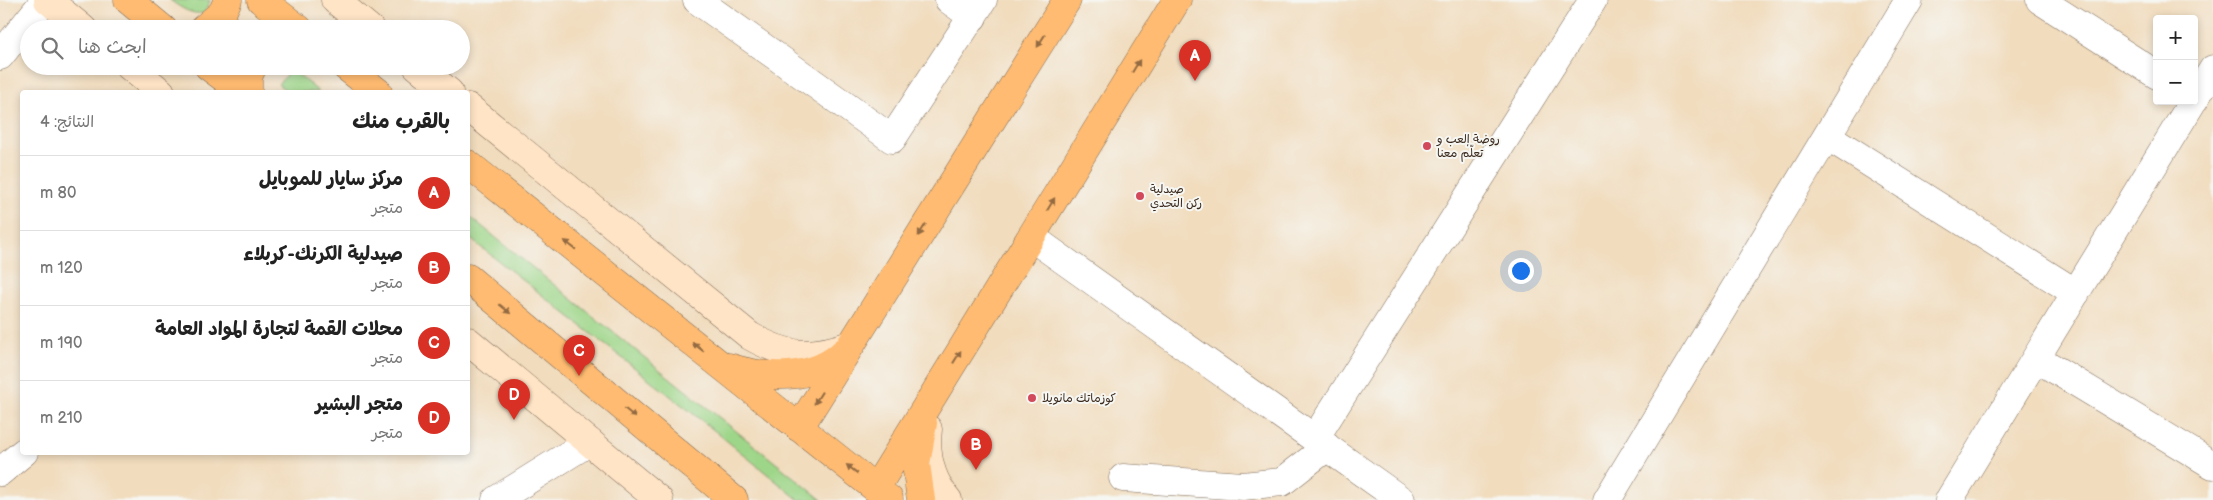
<!DOCTYPE html>
<html lang="ar">
<head>
<meta charset="utf-8">
<style>
  :root { --surface:#fff; --page:#f6f6f6; --text:#222; --muted:#767676; --line:#e0e0e0; --accent:#d93025 }
  body { margin:0; font-family:"Balsamiq Sans","Playpen Sans Arabic",sans-serif; background:var(--page); color:var(--text); direction:rtl }
  .controls { position:absolute; right:15px; top:15px; display:grid; overflow:hidden; border-radius:5px; box-shadow:0 2px 8px #0003 }
  .controls button { width:45px; height:45px; display:grid; place-items:center; padding:0; border:0; border-bottom:1px solid var(--line); background:var(--surface); color:var(--text); font:25px sans-serif }
  .you { position:absolute; left:1520px; top:270px; width:18px; height:18px; margin:-12px; border:4px solid #fff; border-radius:50%; background:#1a73e8; box-shadow:0 0 0 8px #1a73e833 }
  .badge { display:grid; place-items:center; width:32px; height:32px; border-radius:50%; background:var(--accent); color:#fff; font-size:16px; font-weight:700 }
  .pin { position:absolute; translate:-50% -41px; filter:drop-shadow(0 1px 2px #0008) }
  .pin::after { content:''; position:absolute; top:26px; width:18px; height:15px; background:inherit; clip-path:polygon(0 0,100% 0,50% 100%) }
  .list { margin:0; padding:0; list-style:none }
  h2 { display:flex; justify-content:space-between; align-items:center; height:65px; margin:0; padding:0 20px; font-size:21px }
  h2 small { font-size:16px; font-weight:400; color:var(--muted) }
  .list li { display:grid; grid-template-columns:32px 1fr auto; gap:15px; align-items:center; box-sizing:border-box; height:75px; padding:0 20px; border-top:1px solid var(--line) }
  .list b { display:block; font-size:19px; white-space:nowrap }
  .list p { margin:0; font-size:16px; white-space:nowrap; color:var(--muted) }
  .list em { font-size:16px; font-style:normal; color:var(--muted) }
  .icon { flex:none; width:28px; height:28px; fill:none; stroke:currentColor; stroke-width:2; stroke-linecap:round; stroke-linejoin:round }
  .map { position:relative; flex:none; width:2213px; height:500px; overflow:hidden; direction:ltr }
  .search { position:absolute; background:var(--surface); box-shadow:0 2px 8px #0003; left:20px; top:20px; width:450px; height:55px; display:flex; align-items:center; gap:12px; box-sizing:border-box; padding:0 18px; border-radius:28px; color:var(--muted); font-size:19px }
  .panel { position:absolute; background:var(--surface); box-shadow:0 2px 8px #0003; left:20px; top:90px; width:450px; height:365px; border-radius:5px; direction:rtl }
  .map>svg:first-child { display:block }
</style>
</head>
<body>
<div class="map">
<svg width="2213" height="500" viewBox="0 0 2213 500">
  <rect width="100%" height="100%" fill="#f6f6f2"/>
  <filter id="ink" filterUnits="userSpaceOnUse"><feTurbulence type="fractalNoise" baseFrequency=".02" numOctaves="2"/><feDisplacementMap in="SourceGraphic" scale="10" xChannelSelector="R" yChannelSelector="G"/><feConvolveMatrix kernelMatrix="1 2 1 2 8 2 1 2 1" color-interpolation-filters="sRGB"/></filter>
  <filter id="wash" filterUnits="userSpaceOnUse"><feTurbulence type="fractalNoise" baseFrequency=".0096" numOctaves="4" result="noise"/><feDisplacementMap in="SourceGraphic" scale="20" xChannelSelector="R" yChannelSelector="G"/><feGaussianBlur stdDeviation="1.12" result="paint"/><feColorMatrix in="noise" values="0 0 0 0 0 0 0 0 0 0 0 0 0 0 0 0 0 1.4 0 .05"/><feComposite in="paint" operator="in"/></filter>
  <g filter="url(#wash)">
    <rect width="100%" height="100%" fill="#f1dcbd"/>
    <path fill="#9ed689" stroke="#6c8054" d="M170 0H210V1L204 13C191 15 181 8 170 0Z
      M292 70 319 92H288L278 84Z
      M468 215 517 255 822 500H799L710 427 468 237Z"/>
  </g>
  <g filter="url(#ink)">
    <g fill="none" stroke-linecap="round" stroke-linejoin="round">
      <g stroke="#7b6856" stroke-width="29">
        <path id="street" d="M697 0 892 139 983 0
          M949 0 973 17
          M2040 0 2157 75
          M0 56 45 0
          M2194 100 2213 69
          M1827 136 2076 293
          M1031 237 1401 500
          M2036 358 2213 465
          M1315 438 1593 0
          M0 472 24 452
          M1123 478 1243 486 1282 482 1327 447
          M496 500 589 442
          M1607 500 1909 0
          M1949 500 2193 101"/>
      </g>
      <g stroke="#7b6856" stroke-width="29">
        <path id="secondary" d="M48 0 83 29
          M335 0 370 29
          M129 66 161 92
          M417 66 449 92
          M468 107 750 336C787 357 810 359 850 345
          M468 341 659 500
          M928 429C925 455 931 480 948 500"/>
      </g>
      <g stroke="#7b6856" stroke-width="29">
        <path id="primary" d="M128 0 163 29
          M261 0 299 29
          M203 29 222 13 228 0
          M208 66 243 92
          M345 66 378 92
          M248 92V77L253 66
          M468 164 889 499
          M468 278 734 500
          M729 367C766 379 815 381 844 352
          M799 428 1067 0
          M876 488 1177 0
          M921 500 916 464 923 423"/>
      </g>
      <use href="#street" stroke="#fff" stroke-width="28"/>
      <use href="#secondary" stroke="#ffe4c6" stroke-width="28"/>
      <use href="#primary" stroke="#ffbb71" stroke-width="28"/>
    </g>
    <defs><path id="oneway-solid" d="M-6-.8H1V-3.2L6.5 0L1 3.2V.8H-6Z" transform="scale(1.25)"/></defs>
    <g fill="#936b43">
      <use href="#oneway-solid" transform="translate(1041 41) rotate(122)"/>
      <use href="#oneway-solid" transform="translate(1136 66) rotate(-59)"/>
      <use href="#oneway-solid" transform="translate(1051 204) rotate(-59)"/>
      <use href="#oneway-solid" transform="translate(922 230) rotate(122)"/>
      <use href="#oneway-solid" transform="translate(570 245) rotate(-142)"/>
      <use href="#oneway-solid" transform="translate(505 309) rotate(40)"/>
      <use href="#oneway-solid" transform="translate(698 347) rotate(-142)"/>
      <use href="#oneway-solid" transform="translate(957 357) rotate(-58)"/>
      <use href="#oneway-solid" transform="translate(818 398) rotate(122)"/>
      <use href="#oneway-solid" transform="translate(630 413) rotate(40)"/>
      <use href="#oneway-solid" transform="translate(852 469) rotate(-142)"/>
    </g>
  </g>
  <g fill="#d1495b" stroke="#f6f6f2" stroke-width="2">
    <circle cx="1427" cy="146" r="5"/>
    <circle cx="1140" cy="196" r="5"/>
    <circle cx="1032" cy="398" r="5"/>
  </g>
  <g text-anchor="middle" dominant-baseline="central" stroke-width="4" stroke-linejoin="round" paint-order="stroke">
    <g font-size="12" fill="#3b2a1e" stroke="#f6f6f2" text-anchor="start">
      <text x="1437" y="139">روضة إلعب و<tspan x="1437" dy="14">تعلّم معنا</tspan></text>
      <text x="1150" y="189">صيدلية<tspan x="1150" dy="14">ركن التحدي</tspan></text>
      <text x="1042" y="398">كوزماتك مانويلا</text>
    </g>
  </g>
</svg>
<div class="controls">
<button>+</button>
<button>−</button>
</div>
<div class="you"></div>
<div class="pin badge" style="left:1195px;top:81px">A</div>
<div class="pin badge" style="left:976px;top:470px">B</div>
<div class="pin badge" style="left:579px;top:376px">C</div>
<div class="pin badge" style="left:514px;top:420px">D</div>
<div class="search"><svg class="icon" aria-label="search" viewBox="0 0 24 24"><circle cx="10" cy="10" r="6"/><path d="M15 15l6 6"/></svg>ابحث هنا</div>
<section class="panel">
<h2>بالقرب منك<small>النتائج: 4</small></h2>
<ul class="list">
<li><span class="badge">A</span><div><b>مركز سايار للموبايل</b><p>متجر</p></div><em>80 m</em></li>
<li><span class="badge">B</span><div><b>صيدلية الكرنك-كربلاء</b><p>متجر</p></div><em>120 m</em></li>
<li><span class="badge">C</span><div><b>محلات القمة لتجارة المواد العامة</b><p>متجر</p></div><em>190 m</em></li>
<li><span class="badge">D</span><div><b>متجر البشير</b><p>متجر</p></div><em>210 m</em></li>
</ul>
</section>
</div>
</body>
</html>
